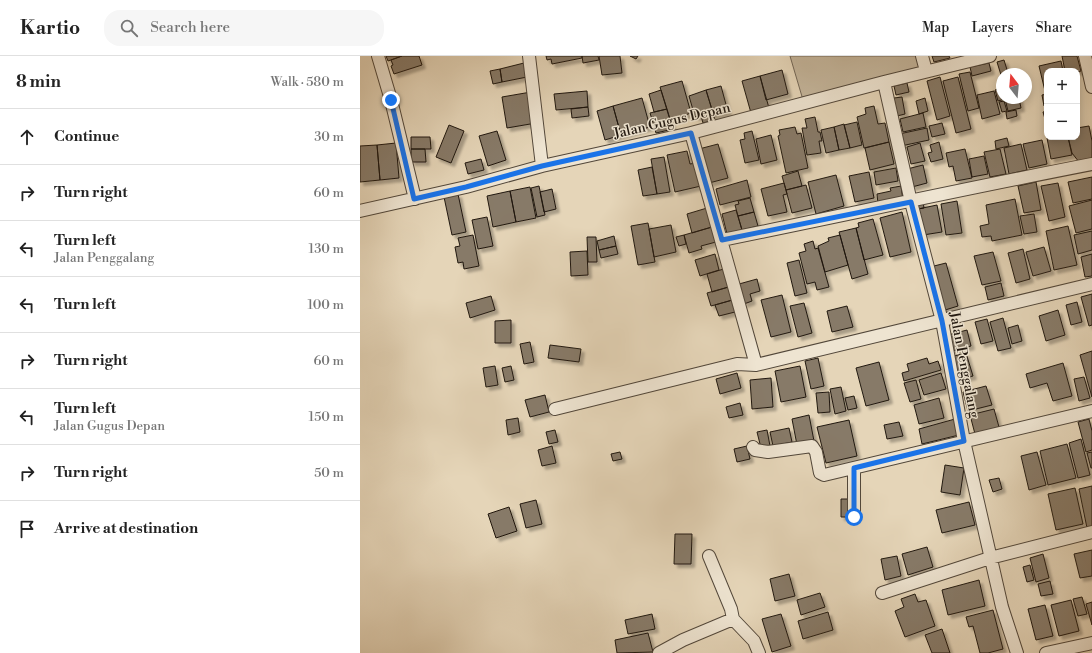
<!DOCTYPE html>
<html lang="en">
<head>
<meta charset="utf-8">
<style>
  :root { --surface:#fff; --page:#f6f6f6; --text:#222; --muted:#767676; --line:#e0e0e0 }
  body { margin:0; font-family:"Libre Bodoni",serif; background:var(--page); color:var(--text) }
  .controls { position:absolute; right:12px; top:12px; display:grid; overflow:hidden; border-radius:8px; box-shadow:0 2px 10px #0003 }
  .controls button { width:36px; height:36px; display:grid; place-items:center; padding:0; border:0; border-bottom:1px solid var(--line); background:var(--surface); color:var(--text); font:20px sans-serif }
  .compass { position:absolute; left:636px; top:12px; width:36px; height:36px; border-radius:50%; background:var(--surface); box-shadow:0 2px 10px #0003; rotate:344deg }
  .stop { position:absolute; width:12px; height:12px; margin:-9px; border:3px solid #1a73e8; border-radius:50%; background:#fff }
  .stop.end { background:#1a73e8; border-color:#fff; box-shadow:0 1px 4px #0008 }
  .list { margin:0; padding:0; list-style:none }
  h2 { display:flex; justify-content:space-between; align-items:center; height:52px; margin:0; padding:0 16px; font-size:17px }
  h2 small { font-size:13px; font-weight:400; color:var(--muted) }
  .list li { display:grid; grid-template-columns:26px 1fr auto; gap:12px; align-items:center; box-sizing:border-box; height:56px; padding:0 16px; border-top:1px solid var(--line) }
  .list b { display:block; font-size:15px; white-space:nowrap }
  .list p { margin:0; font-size:13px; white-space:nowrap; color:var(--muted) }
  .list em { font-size:13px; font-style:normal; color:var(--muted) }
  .icon { flex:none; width:22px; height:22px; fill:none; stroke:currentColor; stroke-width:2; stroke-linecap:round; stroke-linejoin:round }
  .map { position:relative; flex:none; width:732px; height:597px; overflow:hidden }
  header { display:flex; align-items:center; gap:24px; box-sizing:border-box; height:56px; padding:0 20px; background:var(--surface); border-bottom:1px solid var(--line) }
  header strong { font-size:19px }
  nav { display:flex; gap:22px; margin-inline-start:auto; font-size:14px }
  .search { width:280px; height:36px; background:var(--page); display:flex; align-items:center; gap:10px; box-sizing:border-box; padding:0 14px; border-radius:16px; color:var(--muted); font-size:15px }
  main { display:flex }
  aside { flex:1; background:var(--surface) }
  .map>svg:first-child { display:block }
</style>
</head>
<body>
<header>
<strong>Kartio</strong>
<div class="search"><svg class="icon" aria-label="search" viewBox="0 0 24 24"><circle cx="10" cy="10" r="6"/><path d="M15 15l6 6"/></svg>Search here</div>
<nav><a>Map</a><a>Layers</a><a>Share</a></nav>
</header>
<main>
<aside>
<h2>8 min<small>Walk · 580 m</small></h2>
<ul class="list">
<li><svg class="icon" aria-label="ahead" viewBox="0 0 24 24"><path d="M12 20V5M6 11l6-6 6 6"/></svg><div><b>Continue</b></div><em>30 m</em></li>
<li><svg class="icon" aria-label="right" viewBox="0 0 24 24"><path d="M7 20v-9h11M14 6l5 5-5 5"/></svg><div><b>Turn right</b></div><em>60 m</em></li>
<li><svg class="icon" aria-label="left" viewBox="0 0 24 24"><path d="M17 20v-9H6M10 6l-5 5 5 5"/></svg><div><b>Turn left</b><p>Jalan Penggalang</p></div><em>130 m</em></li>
<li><svg class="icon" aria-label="left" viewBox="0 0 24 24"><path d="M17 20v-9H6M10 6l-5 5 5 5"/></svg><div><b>Turn left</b></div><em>100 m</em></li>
<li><svg class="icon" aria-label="right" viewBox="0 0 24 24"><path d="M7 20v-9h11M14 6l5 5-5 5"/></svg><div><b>Turn right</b></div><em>60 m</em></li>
<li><svg class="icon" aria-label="left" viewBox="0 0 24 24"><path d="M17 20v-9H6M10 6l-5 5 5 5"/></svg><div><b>Turn left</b><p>Jalan Gugus Depan</p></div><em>150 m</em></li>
<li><svg class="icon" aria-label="right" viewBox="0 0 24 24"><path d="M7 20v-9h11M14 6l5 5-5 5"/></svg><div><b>Turn right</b></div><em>50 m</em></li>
<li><svg class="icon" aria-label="arrive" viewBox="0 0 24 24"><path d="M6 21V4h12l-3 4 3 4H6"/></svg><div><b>Arrive at destination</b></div></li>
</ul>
</aside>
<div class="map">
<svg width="732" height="597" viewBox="0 0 732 597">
  <defs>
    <filter id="shadow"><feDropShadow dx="3.5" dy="3.5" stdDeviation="1" flood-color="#0004"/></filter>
  </defs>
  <rect width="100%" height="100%" fill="#e5d5b8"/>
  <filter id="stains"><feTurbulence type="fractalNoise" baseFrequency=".005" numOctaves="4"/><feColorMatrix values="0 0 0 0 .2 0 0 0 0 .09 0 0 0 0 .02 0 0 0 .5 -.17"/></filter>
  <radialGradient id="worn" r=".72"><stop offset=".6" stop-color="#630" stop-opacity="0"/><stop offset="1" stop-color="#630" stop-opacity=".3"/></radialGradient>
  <path fill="#c4b59b" stroke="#726656" d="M430 0H560L564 12 443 44Z"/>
  <path fill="#877a67" stroke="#211810" filter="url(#shadow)" d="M26 0H42L28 5Z
    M42 0H59L62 9 34 18 31 10 33 9 31 4Z
    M186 0H222V2L192 8 191 3 187 4Z
    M222 0H238L239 4 223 7Z
    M239 0H260L262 17 242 19Z
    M270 0H278L276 3Z
    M572 0H589L590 2 574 6Z
    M702 0H717L721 15 717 16V15H705Z
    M644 4 648 17 641 19 637 6Z
    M701 5 703 15H687V34L685 35 679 10Z
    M164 7 167 21 142 26 140 13Z
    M629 7 631 15 612 20 610 11Z
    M140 13 142 26 133 28 130 15Z
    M422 14 428 38 406 44 400 20Z
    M610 16 619 52 608 55 599 18Z
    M400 20 409 52 391 57 382 25Z
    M580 21 590 60 577 64 567 25Z
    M598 21 611 73 596 77 583 25Z
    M322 25 331 57 310 64 300 31Z
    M547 27 549 36 536 39 534 30Z
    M361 30 368 56 354 60 346 34Z
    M642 32V42H659L661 52 648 55 645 43 638 45 635 34Z
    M301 34 307 53 294 56 289 38Z
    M346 34 355 64 343 67 341 60 335 61 329 40Z
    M227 35 228 51 196 54 194 38Z
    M634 35 640 58 622 63 617 39Z
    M171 36 176 67 147 72 142 41Z
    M687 38V49L684 50 682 39Z
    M542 41 545 58 537 60 534 42Z
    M282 42 290 71 261 79 253 50Z
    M565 42 568 55 559 58 556 45Z
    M644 45 647 55 642 56 639 46Z
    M253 50 261 79 245 84 237 55Z
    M514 50 518 68 525 67 529 86 504 92 497 61 506 58 505 52Z
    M228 51 229 60 212 62 211 53Z
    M307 53 313 73 296 77 290 57Z
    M656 54 657 60 647 63 646 56Z
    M687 55V70L683 56Z
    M563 57 566 71 543 76 540 63Z
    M455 61 458 76H460L462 85H459L461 97 447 99 442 72H447L445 63Z
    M497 66 502 89 490 92 484 69Z
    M582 67 585 78 572 81 569 70Z
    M484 68 490 92 479 94 474 71Z
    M89 69 104 75 91 107 76 101Z
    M729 70 732 85V103L719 106 712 97 708 81H717V72Z
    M435 71 437 78 441 77 448 112 426 117 418 80 420 79 419 74Z
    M474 71 479 94 466 97 461 74Z
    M567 72 569 84 541 90 539 78Z
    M137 75 146 104 128 110 119 80Z
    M392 75 399 104 385 107 380 84 385 83 384 77Z
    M411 79 417 104 401 108 396 83Z
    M51 81H70L71 93H51Z
    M690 81H708L712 99 691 103 687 82Z
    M647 82 649 90 636 93 635 85Z
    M682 84 687 108 669 112 663 88Z
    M529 86 534 108 510 114 505 92Z
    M579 86 583 103 571 106 568 97 572 96 570 89Z
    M36 87 39 122 20 124 17 89Z
    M560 87 565 105 551 108 547 91Z
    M358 88 368 122 349 127 339 93Z
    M661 88 667 114 649 118 644 92Z
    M17 89 20 124 0 126V90Z
    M51 93H65L66 106H51Z
    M605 93 612 122 596 125 593 110 589 111 586 97Z
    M640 93 646 118 630 121 624 96Z
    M327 95 330 108 336 107 341 130 315 136 307 99Z
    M624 100 628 118 612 121 609 103Z
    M304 101 310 136 297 138 291 103Z
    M121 103 124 114 108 118 105 107Z
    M563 109 567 127 552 131 547 113Z
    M292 111 297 138 283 140 278 114Z
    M536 112 538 125 516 129 514 116Z
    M438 115 442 130 426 134 422 120Z
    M509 116 514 142 495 146 489 120Z
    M476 119 484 150 456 158 448 126Z
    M732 121V143L713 147 708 126Z
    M387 124 391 141 360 149 356 133Z
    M676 126 681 154 664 157 658 130Z
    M424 127 427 138 423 139 427 156 408 160 401 133Z
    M698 127 705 161 689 165 681 130Z
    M446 129 452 152 432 157 426 134Z
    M179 130 185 159 177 161 171 132Z
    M541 130 543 144 518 148 517 138 531 135 530 132Z
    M170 131 176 162 156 166 150 135Z
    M192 133 196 153 184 156 180 136Z
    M150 135 156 166 133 171 127 140Z
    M98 138 106 176 92 179 84 141Z
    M390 142 394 156 378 160 375 149 379 148 378 145Z
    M655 143 662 179 632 185 631 180 622 181 620 170 629 168 626 149Z
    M732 144V173L716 177 709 150Z
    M597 145 602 177 586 179 581 148Z
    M563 146 564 152 558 153 556 147Z
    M577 149 582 176 563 179 558 153Z
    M347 152 352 171 332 177 327 158Z
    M376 154 382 174 367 178 362 158Z
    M394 156 398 170 382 174 378 160Z
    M542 156 551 196 530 201 520 162Z
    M674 158 677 176 664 178 660 160Z
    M127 161 133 190 118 193 112 164Z
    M513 163 523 199 504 204 496 172 499 171 498 167Z
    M288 167 295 206 278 209 271 170Z
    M311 169 316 196 294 201 289 173Z
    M708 170 717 209 694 214 686 175Z
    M352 171 356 186 341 190 342 193 329 197 324 179Z
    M496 172 508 218 492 223 479 176Z
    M732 175V194L718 198 714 179Z
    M113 179 119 210 104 213 103 206 98 207 95 191 100 190 98 182Z
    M324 179 326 188 319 190 316 181Z
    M480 179 488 209 465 216 458 190 469 185 468 182Z
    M254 180 256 190 239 194 237 185Z
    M227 181H236L237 206H228Z
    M453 185 455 193 458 192 469 231 457 234 455 226 447 228 439 197 446 195 444 188Z
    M256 190 258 198 241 202 239 194Z
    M684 191 691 215 673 220 666 196Z
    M663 193 670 223 656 227 648 197Z
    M227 195 228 219 211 220 210 196Z
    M633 196 641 225 622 229 614 200Z
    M355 198 359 214 340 220 335 204Z
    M732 198V220L725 221 721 201Z
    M439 204 447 237 435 240 427 207Z
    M586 207 598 250 582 255 570 211Z
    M367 212 372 230 352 236 347 218Z
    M397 223 400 235 390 238 392 245 384 248 379 228Z
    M641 227 644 240 628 244 625 231Z
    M372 230 376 243 351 250 347 237Z
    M732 238V269L729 270 721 241Z
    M422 239 431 276 411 281 401 244Z
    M131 240 135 254 110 262 106 247Z
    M376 243 379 255 359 260 355 249Z
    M717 246 722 266 711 269 706 249Z
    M444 247 452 277 438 281 430 250Z
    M487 250 493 271 472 276 467 255Z
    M698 254 705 279 686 285 679 260Z
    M643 262 651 292 638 295 630 266Z
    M627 263 633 285 621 288 615 266Z
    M151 264V287H135V265Z
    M658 269 662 285 652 288 648 272Z
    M607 274 611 290 592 295 588 279Z
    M170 286 174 306 164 308 160 288Z
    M190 289 221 293 219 306 188 302Z
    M732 295V341L720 299Z
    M606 297 613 320 596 324 590 301Z
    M458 302 464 330 451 333 445 305Z
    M567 302 569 308 578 305 581 314 544 325 542 317 549 315 547 308Z
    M519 306 529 344 506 350 496 312Z
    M703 307 712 340 693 345 687 327 670 332 666 318Z
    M135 310 138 329 126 331 123 312Z
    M151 310 154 324 145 326 142 312Z
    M440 310 446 341 421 346 415 315Z
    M377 317 381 332 360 338 356 323Z
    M581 317 586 333 564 339 559 324Z
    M724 321 730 342 719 345 714 323Z
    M411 322 413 351 392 353 390 324Z
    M556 324 561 343 550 346 544 327Z
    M626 330 632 349 608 355 603 336Z
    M481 331 486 355 475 358 470 333Z
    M469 336 470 356 458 357 456 337Z
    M185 339 189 356 170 361 165 344Z
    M494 340 497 352 488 354 485 342Z
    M579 342 584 362 559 368 554 349Z
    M380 347 383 359 369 362 366 351Z
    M634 353 639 371 615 378 610 359Z
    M449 359 454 385 437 389 432 363Z
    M158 362 160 376 148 379 146 364Z
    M595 363 599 379 562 388 559 373Z
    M729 363 732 375V394L726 396 718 366Z
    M489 364 497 400 466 407 457 371Z
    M539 366 543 380 527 383 524 369Z
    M429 372 432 386 413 390 410 376Z
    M195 374 198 386 189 388 186 376Z
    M407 374 410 390 401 392 397 376Z
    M721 383 730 419 718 422 709 387Z
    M707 388 716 422 688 429 680 395Z
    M192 390 196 407 182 410 178 394Z
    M387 390 390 403 377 406 374 393Z
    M260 396 262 403 253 405 251 398Z
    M677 396 686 429 669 434 661 400Z
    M732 396V412H731L727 397Z
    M585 409 604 412 600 439 581 436Z
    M639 422 642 433 633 436 629 424Z
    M732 430V471L727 472 719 433Z
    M715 432 723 468 696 474 688 438Z
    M481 443H490L491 461H481Z
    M176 444 182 468 166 472 160 448Z
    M609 446 615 469 582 477 576 454Z
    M149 451 157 475 136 482 128 458Z
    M315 478H332L331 508H314Z
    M567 491 573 511 548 519 542 498Z
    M732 494V520L720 522 714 498Z
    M683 498 689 522 676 526 670 502Z
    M537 500 541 520 525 524 521 503Z
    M670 509 674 524 667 526 663 511Z
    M429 518 435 540 415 545 410 523Z
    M619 524 625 550 588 559 582 534Z
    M690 525 693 538 681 540 678 528Z
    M460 537 465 551 441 559 437 544Z
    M555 538 558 546 566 544 575 570 545 581 535 555 544 551 541 543Z
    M722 541 727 558 718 560 713 543Z
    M711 544 719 575 699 580 691 549Z
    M732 546V569L726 548Z
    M685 549 693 580 676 584 668 553Z
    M633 554 643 593 628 597H620L613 570 609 571 606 561Z
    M468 556 473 574 443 583 438 565Z
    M292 558 295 573 268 578 265 564Z
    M421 558 431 590 412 596 402 563Z
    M582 573 590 597H572L565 579Z
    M288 577 293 596 257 597 255 584Z"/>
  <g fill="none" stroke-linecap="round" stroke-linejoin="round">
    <g stroke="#52473a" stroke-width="14">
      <path id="minor" d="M18 0 31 44 55 143
        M169 0 182 110
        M562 0 566 15
        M725 0 732 31
        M524 26 551 146 582 265 604 385 642 551 657 597
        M331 77 396 309
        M0 155 106 131 182 110 331 77 524 26 630 0
        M362 184C485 159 608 132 732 108
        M195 353 377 308 396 309 732 228
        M393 391 395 394 408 396 452 390 456 396 460 417 464 419 732 355
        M494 461V412
        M349 500 371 553 373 563 394 585 399 597
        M522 537 630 502 732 476
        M299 597 323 584 373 563
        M686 597 732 587"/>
    </g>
    <use href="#minor" stroke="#eee4d1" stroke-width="12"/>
  </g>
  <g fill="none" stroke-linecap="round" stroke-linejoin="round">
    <path stroke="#1a73e8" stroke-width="5" d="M31 44 54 143 106 131 182 110 331 77 362 184 551 146 582 265 604 385 494 412V461"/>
  </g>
  <g text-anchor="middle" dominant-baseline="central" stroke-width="3" stroke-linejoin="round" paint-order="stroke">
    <g font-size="14" fill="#211810" stroke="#eee4d1">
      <text transform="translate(312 65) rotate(-13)">Jalan Gugus Depan</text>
      <text transform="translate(604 309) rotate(79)">Jalan Penggalang</text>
    </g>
  </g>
  <rect width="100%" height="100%" filter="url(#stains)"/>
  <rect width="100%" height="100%" fill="url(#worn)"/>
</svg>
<div class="controls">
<button>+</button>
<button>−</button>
</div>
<svg class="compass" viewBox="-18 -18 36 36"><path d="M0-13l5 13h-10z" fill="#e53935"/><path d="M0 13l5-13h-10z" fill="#767676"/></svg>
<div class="stop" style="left:494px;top:461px"></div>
<div class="stop end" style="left:31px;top:44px"></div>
</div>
</main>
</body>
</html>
